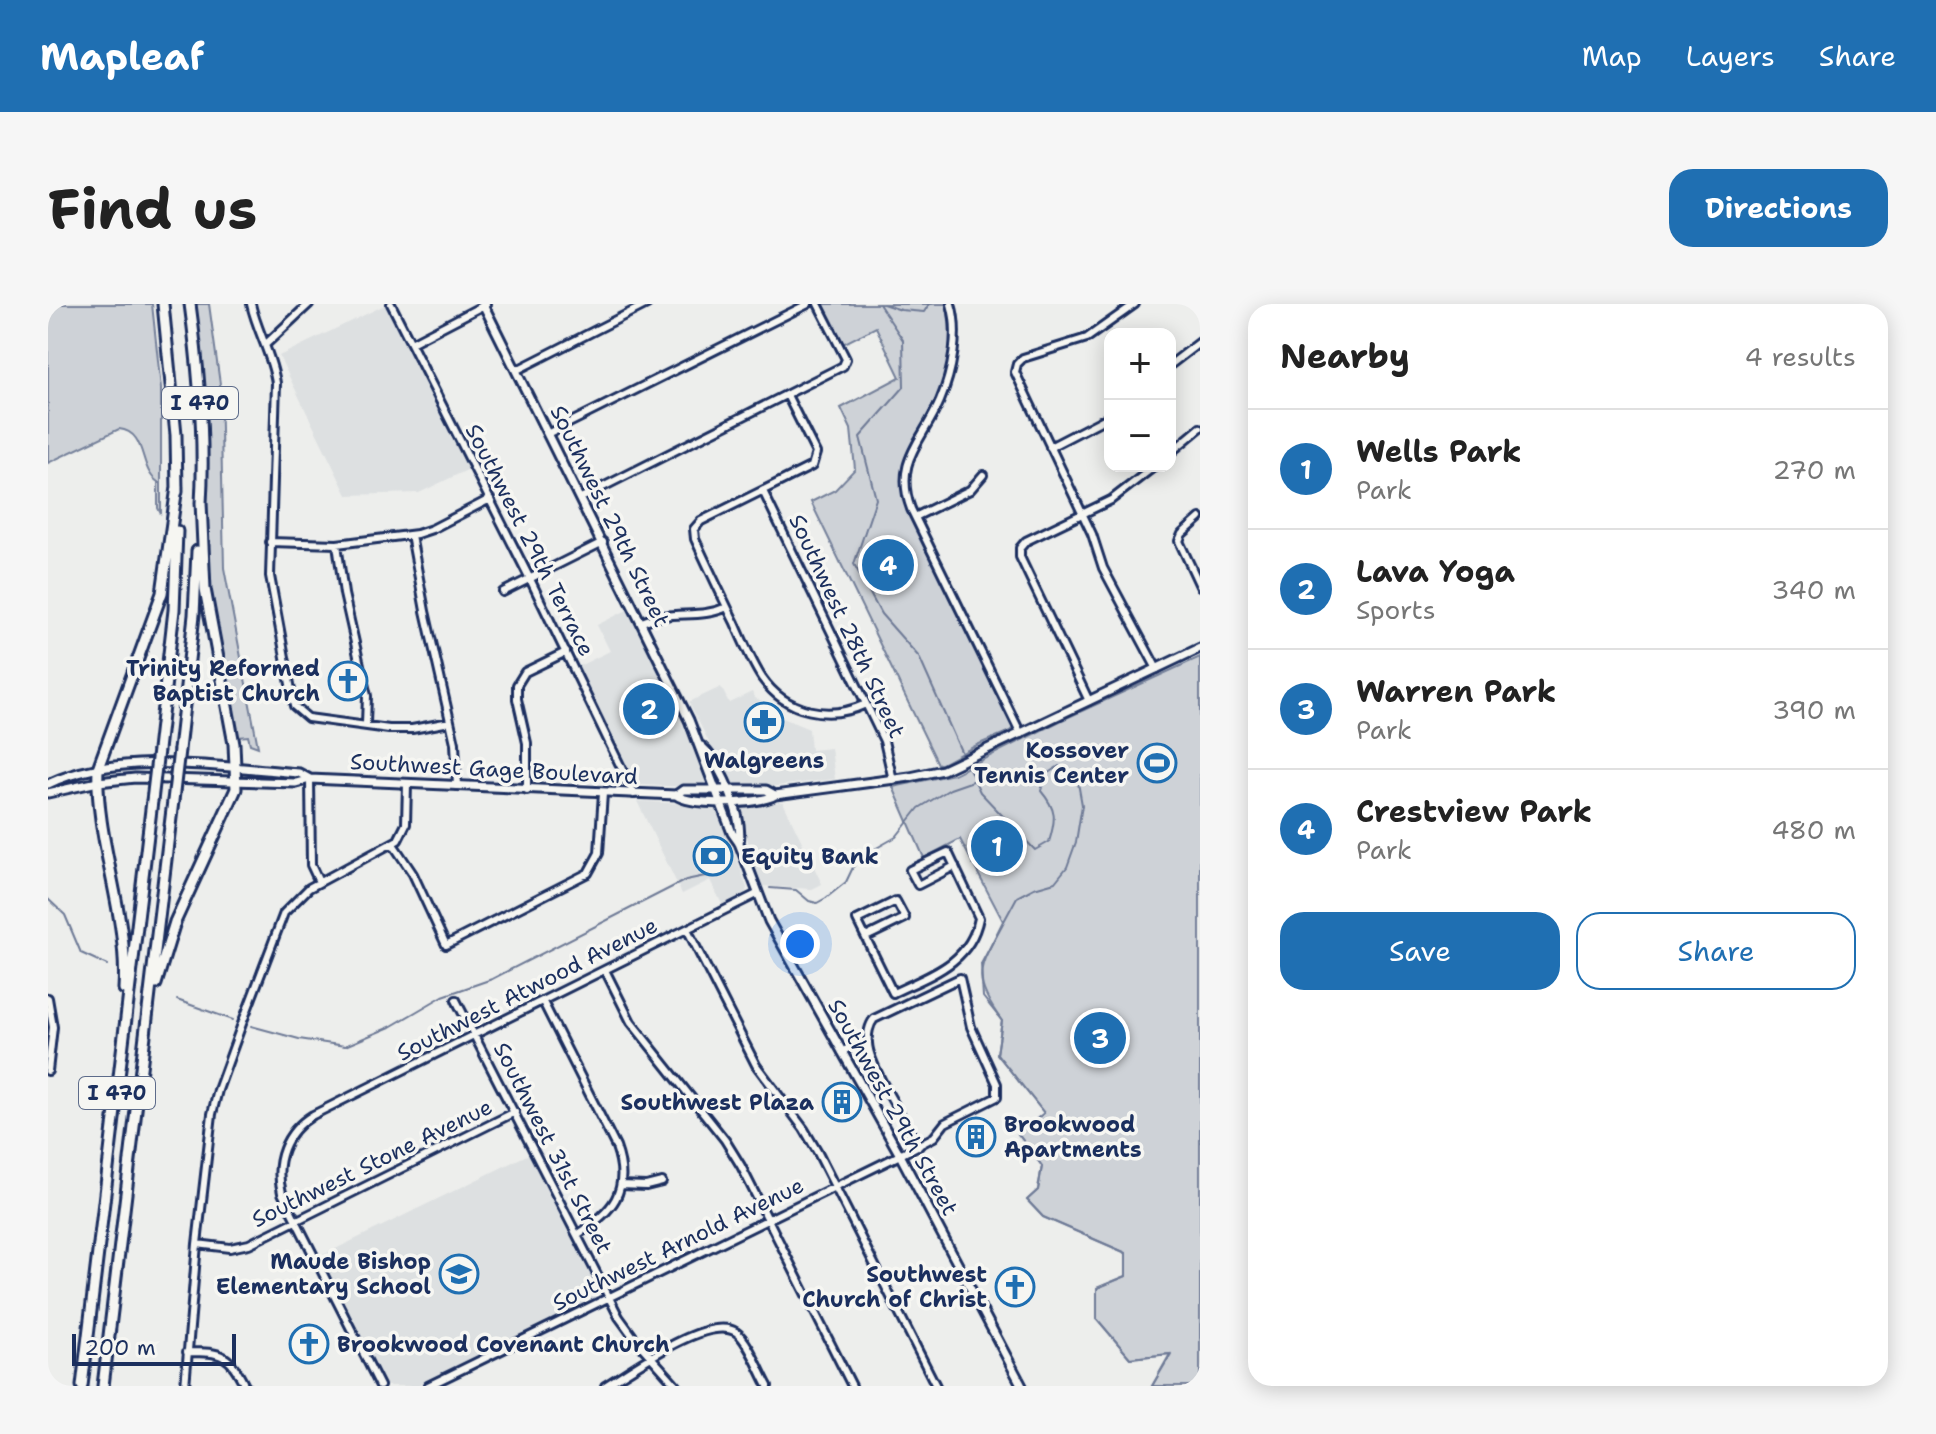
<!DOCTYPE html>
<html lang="en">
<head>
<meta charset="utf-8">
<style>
  :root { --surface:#fff; --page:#f6f6f6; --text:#222; --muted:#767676; --line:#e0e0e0; --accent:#1f6fb2 }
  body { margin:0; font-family:"Shantell Sans",sans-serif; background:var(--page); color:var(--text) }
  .controls { position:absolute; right:24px; top:24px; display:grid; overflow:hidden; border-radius:16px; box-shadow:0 4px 20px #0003 }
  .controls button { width:72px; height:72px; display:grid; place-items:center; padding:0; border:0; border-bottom:2px solid var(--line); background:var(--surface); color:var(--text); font:40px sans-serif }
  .scale { position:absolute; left:24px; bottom:20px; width:164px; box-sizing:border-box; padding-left:8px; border:4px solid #1b2f5e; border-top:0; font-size:22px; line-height:28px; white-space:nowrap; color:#1b2f5e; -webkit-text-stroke:6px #f6f6f2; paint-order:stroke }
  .you { position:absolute; left:752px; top:640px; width:28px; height:28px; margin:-20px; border:6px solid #fff; border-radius:50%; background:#1a73e8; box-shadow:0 0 0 12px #1a73e833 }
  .badge { display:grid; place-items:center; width:52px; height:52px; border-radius:50%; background:var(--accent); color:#fff; font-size:26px; font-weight:700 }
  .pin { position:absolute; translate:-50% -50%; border:4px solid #fff; box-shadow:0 2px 8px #0006 }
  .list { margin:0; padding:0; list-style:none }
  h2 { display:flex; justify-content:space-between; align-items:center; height:104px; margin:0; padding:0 32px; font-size:34px }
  h2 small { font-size:26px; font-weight:400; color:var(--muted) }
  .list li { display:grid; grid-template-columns:52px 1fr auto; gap:24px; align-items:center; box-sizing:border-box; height:120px; padding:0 32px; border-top:2px solid var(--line) }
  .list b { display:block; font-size:30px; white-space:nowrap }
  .list p { margin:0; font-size:26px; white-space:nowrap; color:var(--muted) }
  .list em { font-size:26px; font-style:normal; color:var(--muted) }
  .actions { display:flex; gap:16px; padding:24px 32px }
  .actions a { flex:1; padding:18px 0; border:2px solid var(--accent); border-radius:24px; text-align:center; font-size:28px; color:var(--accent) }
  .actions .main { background:var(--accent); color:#fff }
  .map { position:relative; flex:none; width:1152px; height:1082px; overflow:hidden; border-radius:24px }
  header { display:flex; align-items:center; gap:48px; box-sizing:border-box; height:112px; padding:0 40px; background:var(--accent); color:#fff }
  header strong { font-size:38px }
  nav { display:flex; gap:44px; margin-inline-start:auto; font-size:28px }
  .intro { display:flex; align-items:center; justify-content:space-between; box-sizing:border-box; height:192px; padding:0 48px }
  h1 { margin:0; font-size:56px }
  .button { padding:20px 36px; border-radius:24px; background:var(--accent); color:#fff; font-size:28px; font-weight:700 }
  main { display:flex; gap:48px; padding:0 48px }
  aside { flex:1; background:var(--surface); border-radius:24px; box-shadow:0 4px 20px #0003 }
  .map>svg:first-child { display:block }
</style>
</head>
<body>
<header>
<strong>Mapleaf</strong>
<nav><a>Map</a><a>Layers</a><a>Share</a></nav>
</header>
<div class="intro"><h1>Find us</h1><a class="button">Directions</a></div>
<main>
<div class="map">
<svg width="1152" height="1082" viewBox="0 0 1152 1082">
  <rect width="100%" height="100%" fill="#edeeec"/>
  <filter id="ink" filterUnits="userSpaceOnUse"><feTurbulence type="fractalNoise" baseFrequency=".0125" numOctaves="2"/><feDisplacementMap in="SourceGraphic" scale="16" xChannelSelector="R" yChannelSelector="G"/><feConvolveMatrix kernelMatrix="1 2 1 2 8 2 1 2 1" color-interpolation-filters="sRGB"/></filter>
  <g filter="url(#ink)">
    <path fill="#dde0e1" d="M339 0 421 165 371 189 299 191 231 52Z
      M581 305 658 471 659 475 653 483 586 481 529 363 562 347 549 321Z
      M673 383 681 399 704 388 707 394 721 400 730 412 761 425 763 446 783 444 787 475 721 483H683L641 398Z
      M589 497 671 502 699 584 697 590 675 602 662 576 634 590Z
      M735 498 774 580 764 585 713 582 706 561 692 506 700 501Z
      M483 849 553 991 370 1082H336L269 954Z"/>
    <path fill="#ced2d7" stroke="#74809a" stroke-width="2" d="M0 0H104L113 85V210L110 204V178C90 165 100 128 71 125L0 159Z
      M146 0H161L172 80 176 264 210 443 202 440 200 432 190 433 160 279 157 138Z
      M775 0H898C905 28 902 59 892 86 876 132 838 152 860 207L957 402 965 424 962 427 929 441 894 460H890L763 198 787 186 807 165 803 125 793 104 852 73 828 23 795 40Z
      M1152 353V1082H1104L1122 1050 1082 1054 1049 1015V984L1078 972V949L995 913 979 896 990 886 994 862 970 830 996 809 949 750 954 717C920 671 933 663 955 617L912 535 876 554 845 483 906 470 1014 416Z"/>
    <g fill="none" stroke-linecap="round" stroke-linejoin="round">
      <path stroke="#6e7a96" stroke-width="2" d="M831 0 855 36 856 83 812 133 828 195 806 260 833 310 871 353 916 454
        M835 0 853 6 876 8 881 0
        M919 460 932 488 987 546 1001 538C1008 515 1009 506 993 487L997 471 1011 462 1029 473 1034 501 1028 538 1019 563 1007 578 986 584 969 593 933 660 935 693 954 717 949 750 996 809 970 830 994 862 990 886 979 896 995 913 1078 949V972L1049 984V1015L1082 1054 1123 1050 1104 1082
        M722 584 748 586 761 597 769 599 778 594 798 578 809 555 848 533 871 504 902 485 925 477
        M0 595 17 611 33 649 59 661
        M129 696 185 716
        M203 722 251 735 297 742 342 723 395 692 444 675 638 576 657 572 666 573"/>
      <g stroke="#1b2f5e" stroke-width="12">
        <path id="minor" d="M203 0C209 27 224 51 228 79L222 272 246 402 260 414 341 425H364L402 418
          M343 0 482 275 586 490
          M903 0C912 29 904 69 892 97 875 137 845 157 863 205L973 430
          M1087 0 1039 34 975 54 969 60 967 68 1044 230 1055 264 1109 365
          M363 39 438 0
          M217 41 261 0
          M1122 61 1152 38
          M469 66 599 0
          M739 91 768 149 764 162 653 217 646 225 647 235C660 263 673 291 687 319 695 337 703 357 714 374 738 409 781 417 818 400
          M501 129 760 0
          M1002 143 1062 112
          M1122 149 1152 124
          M715 187 836 437 845 476
          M533 194 795 62 798 55 770 0
          M867 213 922 186 935 171
          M1152 214 1134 230 1131 237 1152 282
          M363 231 377 307 407 439 409 482
          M222 238 289 240 369 230 384 225 442 195
          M289 240 296 290 319 392 318 420
          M455 288 555 238
          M594 318C623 305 651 316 679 303
          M1041 397 972 253V244L978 237 1063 196 1107 162
          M262 475 263 561 271 578
          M479 486V439L469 395V381L477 368 518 348
          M345 540 365 570 398 641 540 569 551 549 555 489
          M639 625 708 761 756 825 770 849 888 1082
          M818 633 857 614 848 597 809 616 845 689C883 671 922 659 931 614L900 548 862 566 870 581 907 562
          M557 666 583 718 677 836 693 862 804 1082
          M0 694 5 723 0 767
          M408 696 571 1013 587 1035 629 1082
          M495 698 568 843C584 887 564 908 529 931
          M794 748 807 740 820 739
          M573 881 598 882 614 878
          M149 940 182 944 201 940 467 808
          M139 1048C175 1048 181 1050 197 1082
          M137 1082 149 940 164 810 170 786 195 717 236 609 261 584 350 536 358 520 359 480
          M332 1082 234 889C226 858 237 828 265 811L709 590
          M380 1082 852 851 886 833 897 819 949 793V780L923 723 912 674 826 715C821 721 819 731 820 739 821 763 858 818 871 842
          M557 1082C582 1067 659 1010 688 1028 700 1036 712 1068 720 1082"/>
      </g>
      <g stroke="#1b2f5e" stroke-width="13">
        <path id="major" d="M435 0 641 416 684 529 691 539 721 617 852 851 974 1082
          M653 442C673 459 696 513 691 539
          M0 480C71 446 174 463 251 469L262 475
          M0 489 50 478 87 474 248 479 262 475 628 491C642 502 712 501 727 491L862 473 895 466 1152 344
          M628 491 635 486H718L727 491"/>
      </g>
      <g stroke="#1b2f5e" stroke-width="15">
        <path id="highway" d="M115 0 128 131 129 188
          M142 0C151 66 157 133 153 200
          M110 446 126 306 129 227
          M131 446 146 311 149 247
          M108 680 127 618 188 485 186 440 157 285 153 198
          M76 685C81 610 47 538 50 464L114 289 129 183
          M34 1082 104 497
          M55 1082 125 497"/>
      </g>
      <use href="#minor" stroke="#f6f6f2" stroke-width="6"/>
      <use href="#major" stroke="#f6f6f2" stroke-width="7"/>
      <use href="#highway" stroke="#f6f6f2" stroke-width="9"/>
      <g stroke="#1b2f5e" stroke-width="15" stroke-linecap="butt">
        <path id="highway-bridge" d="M104 497 110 446
          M125 497 131 446"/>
      </g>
      <use href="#highway-bridge" stroke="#f6f6f2" stroke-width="9"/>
    </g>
  </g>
  <defs>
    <g id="church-ring" transform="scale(2)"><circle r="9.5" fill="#f6f6f2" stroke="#1f6fb2" stroke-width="1.5"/><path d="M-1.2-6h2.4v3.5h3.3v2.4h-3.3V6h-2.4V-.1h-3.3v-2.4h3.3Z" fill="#1f6fb2"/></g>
    <g id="pharmacy-ring" transform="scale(2)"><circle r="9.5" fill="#f6f6f2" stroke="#1f6fb2" stroke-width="1.5"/><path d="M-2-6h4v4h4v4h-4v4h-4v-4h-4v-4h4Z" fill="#1f6fb2"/></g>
    <g id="stadium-ring" transform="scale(2)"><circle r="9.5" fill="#f6f6f2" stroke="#1f6fb2" stroke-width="1.5"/><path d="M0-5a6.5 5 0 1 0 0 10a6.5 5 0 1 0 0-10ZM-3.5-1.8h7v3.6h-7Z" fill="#1f6fb2"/></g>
    <g id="bank-ring" transform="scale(2)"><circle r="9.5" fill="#f6f6f2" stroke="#1f6fb2" stroke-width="1.5"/><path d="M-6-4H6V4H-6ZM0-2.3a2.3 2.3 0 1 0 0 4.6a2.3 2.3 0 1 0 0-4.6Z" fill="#1f6fb2"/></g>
    <g id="building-ring" transform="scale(2)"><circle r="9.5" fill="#f6f6f2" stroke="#1f6fb2" stroke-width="1.5"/><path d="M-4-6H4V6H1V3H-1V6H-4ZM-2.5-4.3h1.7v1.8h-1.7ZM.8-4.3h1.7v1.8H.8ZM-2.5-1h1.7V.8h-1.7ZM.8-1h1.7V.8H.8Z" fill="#1f6fb2"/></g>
    <g id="school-ring" transform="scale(2)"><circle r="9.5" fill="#f6f6f2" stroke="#1f6fb2" stroke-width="1.5"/><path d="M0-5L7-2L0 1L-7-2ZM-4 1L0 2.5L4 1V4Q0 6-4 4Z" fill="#1f6fb2"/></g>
  </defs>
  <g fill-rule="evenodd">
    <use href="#church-ring" x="300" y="377"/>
    <use href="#pharmacy-ring" x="716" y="418"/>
    <use href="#stadium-ring" x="1109" y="459"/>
    <use href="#bank-ring" x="665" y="552"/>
    <use href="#building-ring" x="794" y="798"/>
    <use href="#building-ring" x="928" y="833"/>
    <use href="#school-ring" x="411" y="970"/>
    <use href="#church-ring" x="967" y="983"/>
    <use href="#church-ring" x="261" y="1040"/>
  </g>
  <g text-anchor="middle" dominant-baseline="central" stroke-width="7" stroke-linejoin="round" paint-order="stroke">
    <g fill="#f6f6f2" stroke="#5d6b8a" stroke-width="2">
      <rect x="114" y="83" width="76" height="32" rx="6"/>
      <rect x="31" y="773" width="76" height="32" rx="6"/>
    </g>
    <g font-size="20" font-weight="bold" fill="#1b2f5e">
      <text x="152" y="99">I 470</text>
      <text x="69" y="789">I 470</text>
    </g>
    <g font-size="22" fill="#1b2f5e" stroke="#f6f6f2">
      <text transform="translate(562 212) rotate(64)">Southwest 29th Street</text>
      <text transform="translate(482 236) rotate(63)">Southwest 29th Terrace</text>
      <text transform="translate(799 322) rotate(65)">Southwest 28th Street</text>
      <text transform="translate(446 465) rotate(3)">Southwest Gage Boulevard</text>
      <text transform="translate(479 685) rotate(-27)">Southwest Atwood Avenue</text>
      <text transform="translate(845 803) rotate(61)">Southwest 29th Street</text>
      <text transform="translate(505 844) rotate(63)">Southwest 31st Street</text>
      <text transform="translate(324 859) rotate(-26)">Southwest Stone Avenue</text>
      <text transform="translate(630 940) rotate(-26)">Southwest Arnold Avenue</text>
    </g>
    <g font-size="22" font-weight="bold" fill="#1b2f5e" stroke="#f6f6f2" text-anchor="end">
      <text x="272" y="364">Trinity Reformed<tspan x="272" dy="25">Baptist Church</tspan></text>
      <text x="1081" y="446">Kossover<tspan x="1081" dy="25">Tennis Center</tspan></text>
      <text x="716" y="456" text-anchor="middle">Walgreens</text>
      <text x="693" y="552" text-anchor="start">Equity Bank</text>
      <text x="766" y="798">Southwest Plaza</text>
      <text x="956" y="820" text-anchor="start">Brookwood<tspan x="956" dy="25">Apartments</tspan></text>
      <text x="383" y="957">Maude Bishop<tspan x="383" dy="25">Elementary School</tspan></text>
      <text x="939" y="970">Southwest<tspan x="939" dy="25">Church of Christ</tspan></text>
      <text x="289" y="1040" text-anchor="start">Brookwood Covenant Church</text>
    </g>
  </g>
</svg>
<div class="controls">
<button>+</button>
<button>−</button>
</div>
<div class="scale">200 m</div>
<div class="you"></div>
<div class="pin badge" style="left:949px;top:542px">1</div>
<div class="pin badge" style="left:601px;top:405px">2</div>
<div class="pin badge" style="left:1052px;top:734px">3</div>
<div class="pin badge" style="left:840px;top:261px">4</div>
</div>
<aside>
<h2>Nearby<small>4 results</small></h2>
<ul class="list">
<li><span class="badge">1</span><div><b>Wells Park</b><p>Park</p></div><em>270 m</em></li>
<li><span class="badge">2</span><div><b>Lava Yoga</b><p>Sports</p></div><em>340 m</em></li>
<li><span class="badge">3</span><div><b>Warren Park</b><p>Park</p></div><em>390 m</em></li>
<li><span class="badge">4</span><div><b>Crestview Park</b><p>Park</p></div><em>480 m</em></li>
</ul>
<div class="actions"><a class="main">Save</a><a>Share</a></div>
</aside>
</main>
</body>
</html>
